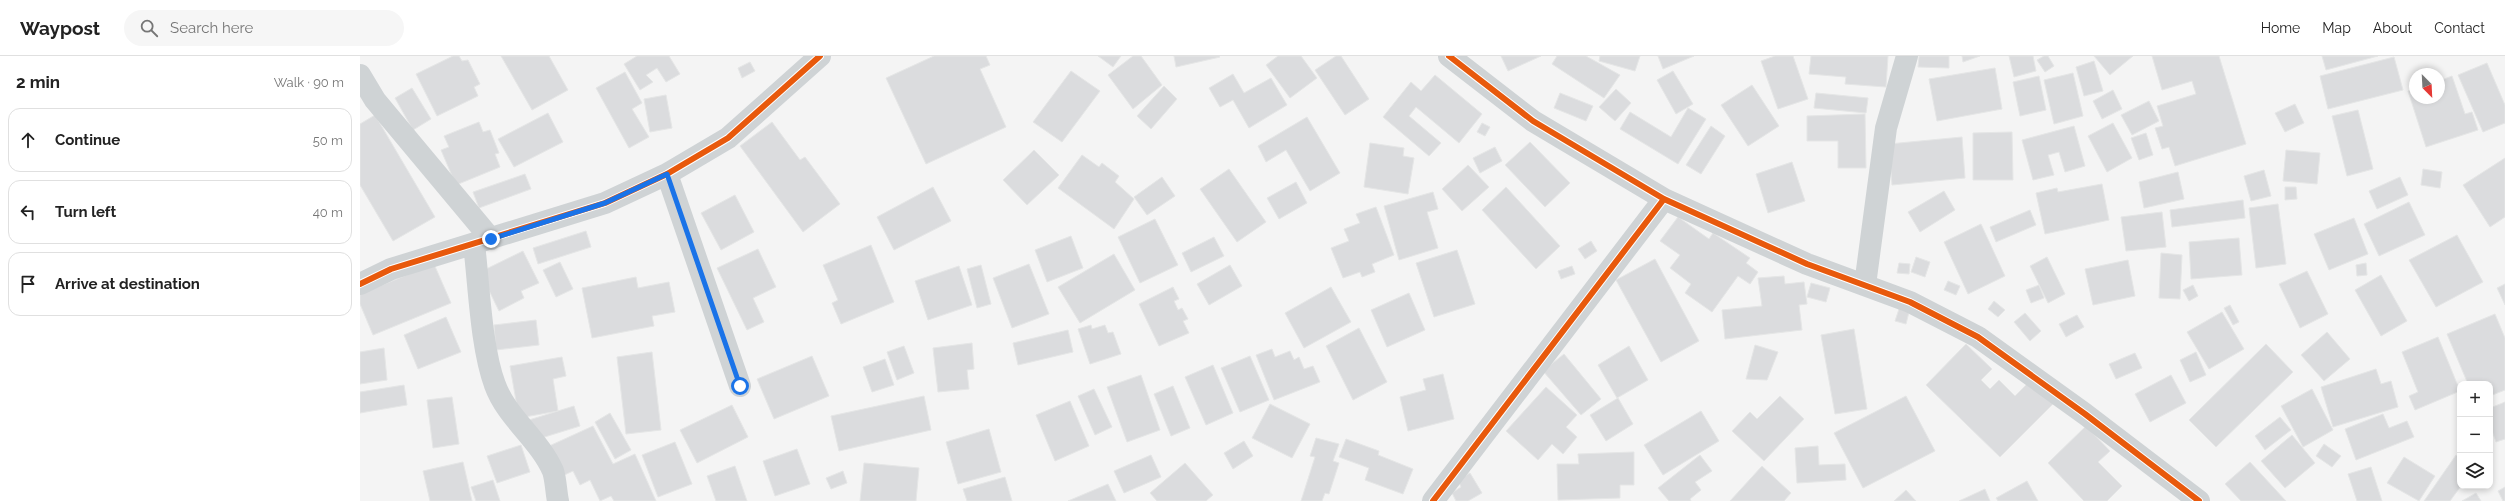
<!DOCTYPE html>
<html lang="en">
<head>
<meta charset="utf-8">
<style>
  :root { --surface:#fff; --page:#f6f6f6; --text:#222; --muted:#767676; --line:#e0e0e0 }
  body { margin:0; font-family:Raleway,sans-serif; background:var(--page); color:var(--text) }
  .controls { position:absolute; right:12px; bottom:12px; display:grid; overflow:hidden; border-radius:8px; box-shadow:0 2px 6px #0003 }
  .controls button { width:36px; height:36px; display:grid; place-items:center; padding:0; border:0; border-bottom:1px solid var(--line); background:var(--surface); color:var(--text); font:20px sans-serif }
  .compass { position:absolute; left:2049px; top:12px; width:36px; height:36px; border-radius:50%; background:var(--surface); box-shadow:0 2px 6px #0003; rotate:156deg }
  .stop { position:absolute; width:12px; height:12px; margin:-9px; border:3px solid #1a73e8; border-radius:50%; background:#fff }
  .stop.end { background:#1a73e8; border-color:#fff; box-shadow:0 1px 4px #0008 }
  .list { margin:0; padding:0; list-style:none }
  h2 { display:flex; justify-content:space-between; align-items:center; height:52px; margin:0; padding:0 16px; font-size:17px }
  h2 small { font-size:13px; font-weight:400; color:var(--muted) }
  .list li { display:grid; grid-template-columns:26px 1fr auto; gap:12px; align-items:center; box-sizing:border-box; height:64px; margin:0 8px 8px; padding:0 8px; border:1px solid var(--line); border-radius:12px }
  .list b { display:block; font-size:15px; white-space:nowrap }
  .list em { font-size:13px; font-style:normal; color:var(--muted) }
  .icon { flex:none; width:22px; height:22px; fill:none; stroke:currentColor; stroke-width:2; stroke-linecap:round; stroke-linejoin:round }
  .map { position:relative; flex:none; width:2145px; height:445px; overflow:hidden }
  header { display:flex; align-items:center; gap:24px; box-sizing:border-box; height:56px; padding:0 20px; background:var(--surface); border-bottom:1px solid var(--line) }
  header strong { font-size:19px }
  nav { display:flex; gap:22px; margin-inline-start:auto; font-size:14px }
  .search { width:280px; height:36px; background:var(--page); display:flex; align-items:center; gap:10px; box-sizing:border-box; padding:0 14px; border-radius:22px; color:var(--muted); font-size:15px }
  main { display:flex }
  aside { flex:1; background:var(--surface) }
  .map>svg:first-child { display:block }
</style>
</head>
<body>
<header>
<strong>Waypost</strong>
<div class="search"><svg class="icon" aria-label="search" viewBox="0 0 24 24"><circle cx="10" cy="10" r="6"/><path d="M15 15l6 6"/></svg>Search here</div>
<nav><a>Home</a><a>Map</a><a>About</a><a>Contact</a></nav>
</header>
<main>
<aside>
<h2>2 min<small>Walk · 90 m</small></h2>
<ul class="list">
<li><svg class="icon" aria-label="ahead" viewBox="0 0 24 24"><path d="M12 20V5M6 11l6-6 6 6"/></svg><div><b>Continue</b></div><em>50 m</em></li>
<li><svg class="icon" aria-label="left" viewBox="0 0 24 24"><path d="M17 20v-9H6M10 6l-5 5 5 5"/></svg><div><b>Turn left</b></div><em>40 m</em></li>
<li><svg class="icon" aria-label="arrive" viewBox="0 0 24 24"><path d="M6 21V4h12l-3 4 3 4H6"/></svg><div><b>Arrive at destination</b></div></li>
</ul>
</aside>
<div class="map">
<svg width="2145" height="445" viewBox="0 0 2145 445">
  <rect width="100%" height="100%" fill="#f4f4f4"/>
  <path fill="#dbdcde" stroke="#e5e6e6" d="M93 0H99L102 5 108 4 120 28 114 31 118 40 77 60 56 18Z
    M141 0H189L208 34 172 54Z
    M277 0H309L320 18 306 26 297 12 286 19 293 26 280 34 264 8Z
    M574 0H626L630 9 620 13 646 71 566 108 526 22Z
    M738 0H761L753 11Z
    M773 0H781L802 29 773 53 748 19Z
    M814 0H859L860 1 816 11Z
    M918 0H941L957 22 930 42 906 9Z
    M976 0H981L1009 43 985 59 955 14Z
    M1141 0H1181L1148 15Z
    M1197 0H1226L1260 19 1244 42 1192 8Z
    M1240 0H1280L1275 15 1239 5Z
    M1298 0H1334L1303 13Z
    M1415 0H1433L1448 43 1418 53 1401 5Z
    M1451 0H1528L1526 31 1485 28 1486 21 1449 18Z
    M1559 0H1589V12L1558 11Z
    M1602 0H1620L1603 6Z
    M1649 0H1673L1676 15 1654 21Z
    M1684 0H1688L1694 10 1685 16 1677 4Z
    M1734 0H1773L1750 19Z
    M1792 0H1859L1886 88 1815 110 1809 91 1802 93 1795 72 1803 70 1797 50 1836 38 1832 25 1802 34Z
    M1962 0H2018L1966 14Z
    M2034 1 2043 34 1968 53 1960 20Z
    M1734 5 1743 35 1724 40 1716 11Z
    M390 6 395 15 382 22 378 12Z
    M2127 7 2145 49V67L2123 76 2098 19Z
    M1635 12 1642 53 1577 65 1569 23Z
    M711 15 740 35 702 86 673 66Z
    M1313 15 1333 48 1316 58 1297 24Z
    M265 16 282 47 272 53 289 81 269 92 236 32Z
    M1713 17 1723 60 1694 68 1684 24Z
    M873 18 884 37 911 22 927 49 889 72 873 44 860 51 849 32Z
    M1075 19 1122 58 1099 87 1056 51 1049 60 1081 87 1069 100 1023 61 1051 26 1061 35Z
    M1679 20 1686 54 1660 60 1653 26Z
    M2092 20 2105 58 2112 56 2118 74 2066 91 2048 35 2055 33V42H2079V25Z
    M1392 29 1419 70 1388 90 1361 49Z
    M804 30 817 43 791 73 777 60Z
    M52 32 71 63 53 74 35 42Z
    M1256 33 1271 47 1255 65 1239 51Z
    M1753 34 1762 53 1742 63 1733 45Z
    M1200 37 1233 50 1226 65 1194 52Z
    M1456 37 1508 42 1506 57 1454 52Z
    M306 39 312 72 290 76 284 43Z
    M1789 45 1799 65 1772 79 1761 59Z
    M1935 48 1944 67 1925 76 1915 57Z
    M1328 52 1346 63 1318 108 1260 73 1270 56 1311 81Z
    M1998 54 2013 113 1987 120 1972 60Z
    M188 57 203 86 154 111 138 83Z
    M1505 58 1506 112H1478V85H1447V60Z
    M15 59 75 161 33 185 0 129V68Z
    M947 61 980 117 950 135 926 94 906 106 898 90Z
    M119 66 123 76 130 74 139 97 135 98 140 111 96 129 81 94 89 91 84 80Z
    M412 66 440 104 445 101 480 148 443 176 380 90Z
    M1122 67 1130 71 1125 80 1117 76Z
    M1753 67 1772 102 1747 116 1728 80Z
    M1351 70 1365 80 1341 118 1326 109Z
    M1714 70 1725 110 1705 116 1699 96 1688 99 1694 119 1673 124 1662 84Z
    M1652 76 1653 124H1613V77Z
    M1786 77 1793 99 1779 104 1771 82Z
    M1602 81 1605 122 1532 129 1529 88Z
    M1170 86 1210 127 1185 151 1145 109Z
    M1010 87 1044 92 1043 100 1054 102 1048 138 1004 131Z
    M1135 91 1142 105 1120 117 1113 102Z
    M674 94 699 119 667 149 643 124Z
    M1926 94 1960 97 1957 128 1923 125Z
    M722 99 739 111 742 107 759 120 755 126 774 143 754 173 698 132Z
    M2145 102V161L2130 171 2103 129Z
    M1432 106 1445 145 1408 157 1396 118Z
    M1108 109 1129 131 1102 155 1082 133Z
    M869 113 906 166 877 186 840 133Z
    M2063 113 2082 116 2080 132 2061 129Z
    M1904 114 1911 140 1891 145 1884 120Z
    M1818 116 1824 143 1784 152 1779 126Z
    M165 118 171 133 119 152 113 136Z
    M802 121 815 140 787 159 774 141Z
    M2040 121 2048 139 2017 153 2009 135Z
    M936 126 947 147 919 163 907 142Z
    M1742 128 1749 164 1685 178 1676 137 1697 132 1698 136Z
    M573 131 591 165 534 194 517 161Z
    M1146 131 1200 190 1176 213 1122 154Z
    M1925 131H1936L1937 143 1925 144Z
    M1584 135 1595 154 1560 176 1548 156Z
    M1073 136 1078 153 1067 156 1078 192 1039 204 1024 150Z
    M375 139 394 176 361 194 341 157Z
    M1883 144 1885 162 1812 171 1810 154Z
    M2049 146 2065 179 2019 200 2004 168Z
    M1918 148 1926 208 1896 212 1889 152Z
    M1016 151 1034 199 1012 208 1015 216 1002 221 1000 216 983 222 971 192 989 185 984 173 1000 167 996 158Z
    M1670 154 1676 169 1636 186 1630 171Z
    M1802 156 1806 191 1766 195 1761 161Z
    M1318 161 1349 183 1353 177 1390 202 1386 207 1398 216 1390 228 1378 220 1352 256 1325 237 1331 228 1310 212 1320 199 1300 185Z
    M1994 162 2008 198 1969 214 1954 178Z
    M795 163 818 209 780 227 758 181Z
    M1621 168 1645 220 1608 238 1584 186Z
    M226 175 231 191 178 208 173 192Z
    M2097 179 2123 226 2076 251 2049 204Z
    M711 180 723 212 687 226 675 194Z
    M854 181 864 200 831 216 822 197Z
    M1879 182 1882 219 1831 223 1829 186Z
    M1231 185 1237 195 1225 203 1218 193Z
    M511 189 534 246 481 268 472 247 478 244 463 209Z
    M398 193 416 231 393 242 404 266 387 274 357 212Z
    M1097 194 1115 248 1074 261 1056 207Z
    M163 195 179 227 161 235 164 242 139 255 120 216Z
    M1801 197 1822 199 1820 243 1799 242Z
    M754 198 775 234 720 267 698 231Z
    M1556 201 1570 206 1565 221 1551 216Z
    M1687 201 1705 238 1688 247 1670 210Z
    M1295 203 1339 285 1301 306 1256 224Z
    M1768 204 1775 240 1733 249 1725 213Z
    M200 206 213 233 196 241 183 214Z
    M1539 207 1550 208 1549 218 1537 217Z
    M2006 207 2007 219 1997 220 1996 209Z
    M74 208 91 247 13 279 0 248V238Z
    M669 208 689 258 652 272 633 222Z
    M621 209 631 248 617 252 607 213Z
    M870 209 882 230 849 249 837 228Z
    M599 210 612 249 568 264 555 225Z
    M1212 210 1215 218 1201 223 1198 215Z
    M1947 215 1968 258 1940 272 1919 228Z
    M2021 219 2047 265 2021 280 1995 234Z
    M1424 220 1425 228 1444 226 1447 248 1439 249 1442 274 1365 283 1362 254 1402 250 1398 222Z
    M276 221 278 232 309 226 315 256 292 260 294 270 232 282 222 232Z
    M1588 225 1600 230 1596 239 1584 234Z
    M1451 227 1470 232 1466 246 1447 241Z
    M2145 228V249L2137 232Z
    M1679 229 1684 242 1671 247 1666 234Z
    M1833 229 1838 240 1829 245 1823 234Z
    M813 231 819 243 814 245 818 254 822 252 828 263 823 265 829 277 799 290 779 248Z
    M971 231 991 266 944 292 925 257Z
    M1049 237 1065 274 1027 291 1011 254Z
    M1634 245 1645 254 1638 261 1628 253Z
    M1870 249 1879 266 1873 269 1864 252Z
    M1539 253 1549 256 1546 268 1535 265Z
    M1862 256 1884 293 1849 313 1827 276Z
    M1665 257 1681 275 1670 285 1654 266Z
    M2135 258 2145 282V334L2130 340V328H2108L2087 278Z
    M1717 259 1724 271 1706 281 1699 268Z
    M86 261 101 296 58 313 44 279Z
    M176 264 179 289 136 294 134 269Z
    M731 269 732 273 745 269 748 277 753 276 761 298 730 308 718 273Z
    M999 272 1027 326 993 344 966 290Z
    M1494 273 1507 353 1475 358 1461 279Z
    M708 274 713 296 658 309 653 287Z
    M1967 276 1990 303 1964 325 1941 299Z
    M2078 281 2100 335 2055 354 2049 340 2058 336 2042 296Z
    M612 287 614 313 607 314 609 333 578 336 573 292Z
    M1606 288 1632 313 1621 324 1630 333 1639 324 1655 340 1673 322 1696 345 1640 401 1566 329Z
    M1906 288 1933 316 1856 391 1829 364Z
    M1395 289 1418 296 1407 324 1386 323Z
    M544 290 554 317 537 324 527 296Z
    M1269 290 1288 324 1257 342 1238 309Z
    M24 292 27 324 0 328V296Z
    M912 293 915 301 930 295 934 304 939 301 944 313 953 310 960 326 914 344 896 299Z
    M292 296 301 374 266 378 257 301Z
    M1836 296 1846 319 1830 326 1820 304Z
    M1775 297 1782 312 1756 323 1749 308Z
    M1204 298 1241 343 1221 359 1183 315Z
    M452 300 469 340 414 363 397 323Z
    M890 300 909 344 880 356 861 312Z
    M202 301 206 320 193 323 198 355 159 362 150 310Z
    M525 303 534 329 512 336 503 311Z
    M853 309 873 357 846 369 825 321Z
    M2016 313 2021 328 2031 325 2038 351 1973 371 1961 331Z
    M1083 318 1094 363 1048 375 1040 341 1066 334 1063 323Z
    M781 319 800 374 767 386 747 331Z
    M1811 319 1826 347 1790 366 1775 338Z
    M44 329 47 349 0 357V336Z
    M813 330 830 372 811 380 794 338Z
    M1186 331 1217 359 1206 371 1217 381 1203 398 1192 388 1178 404 1146 375Z
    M734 333 752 371 735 379 718 340Z
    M1952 333 1973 374 1943 391 1921 350Z
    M564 340 571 374 479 395 471 360Z
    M1420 340 1444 363 1404 405 1372 375 1390 356 1397 363Z
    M1546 340 1575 395 1503 432 1474 377Z
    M92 341 99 388 73 392 67 344Z
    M1258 342 1273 368 1246 385 1230 359Z
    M710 345 729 390 695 405 676 359Z
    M2145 346V383L2136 386 2130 369V352Z
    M910 348 950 368 932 402 892 382Z
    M372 349 388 381 337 407 320 374Z
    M214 350 220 370 175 384 169 364Z
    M1341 355 1359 385 1303 419 1284 389Z
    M250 357 271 394 255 403 235 366Z
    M2023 358 2029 372 2047 365 2054 381 1996 404 1985 373Z
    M1920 361 1931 374 1905 394 1895 380Z
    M233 370 253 408 275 398 296 445H254L251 440 240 445 230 424 220 429 213 415 200 421 187 391Z
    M1726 370 1750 395 1738 406 1762 430 1747 445H1724L1688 407Z
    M629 373 641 416 598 428 586 386Z
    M1932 379 1955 407 1925 432 1901 405Z
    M956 382 979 388 973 405 979 407 969 438 965 437 962 445H941L955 401 950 400Z
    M986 383 1019 395 1018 399 1053 413 1043 438 1005 424 1009 412 979 401Z
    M884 385 893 400 873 413 864 397Z
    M315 386 332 428 298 441 282 399Z
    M1964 388 1981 400 1972 411 1956 400Z
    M161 389 170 416 137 427 127 400Z
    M1458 390 1459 409 1485 408 1486 424 1437 427 1435 392Z
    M437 393 450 428 415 440 403 405Z
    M1274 396V429H1260V442L1198 444 1197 408H1219L1218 398Z
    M791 399 801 421 764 437 754 415Z
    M1340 399 1352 415 1335 426 1341 434 1330 443 1331 445H1309L1298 432Z
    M2096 399 2100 402 2101 430 2090 445H2064Z
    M2044 401 2075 420 2059 445 2027 427Z
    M103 406 112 445H70L63 415Z
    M1890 406 1926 445H1881L1865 428Z
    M504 407 559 412 556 445H500Z
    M825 407 853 439 846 445H797L790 437Z
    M375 410 387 445H356L347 420Z
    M1402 410 1431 437 1424 445H1370Z
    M2011 411 2022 445H1997L1988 418Z
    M483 415 487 427 471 433 466 422Z
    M1110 417 1122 437 1108 445H1096L1092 437 1101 431 1098 424Z
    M645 421 652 445H607L603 433Z
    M133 424 140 445H116L111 431Z
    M1667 425 1678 445H1638L1636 442Z
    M748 428 756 445H708Z
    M2145 431V445H2143L2138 435Z
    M1625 433 1630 445H1599Z
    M1546 434 1556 445H1534Z
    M2116 437 2121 445H2102Z"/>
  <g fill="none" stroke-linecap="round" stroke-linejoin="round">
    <path stroke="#cfd3d5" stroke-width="22" d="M1089 0 1173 65 1304 143 1447 208 1550 246 1618 281 1725 358 1839 445
      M0 19 15 44 131 183
      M307 118 380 330
      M114 188C119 229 121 292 135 329 147 362 179 383 193 415 196 424 196 436 198 445
      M0 228 31 213 245 147 307 118 368 82 460 0
      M1505 229 1526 72 1547 0
      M1073 445 1304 143"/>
    <g stroke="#fff" stroke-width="8">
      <path id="cycleway" d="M1089 0 1173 65 1304 143 1447 208 1550 246 1618 281 1725 358 1839 445
        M0 228 31 213 245 147 307 118 368 82 460 0
        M1073 445 1304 143"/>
    </g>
    <use href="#cycleway" stroke="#e8590c" stroke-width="6"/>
  </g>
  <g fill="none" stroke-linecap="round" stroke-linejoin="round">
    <path stroke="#1a73e8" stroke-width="5" d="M131 183 245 147 307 118 380 330"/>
  </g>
</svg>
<div class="controls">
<button>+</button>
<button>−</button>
<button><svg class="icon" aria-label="layers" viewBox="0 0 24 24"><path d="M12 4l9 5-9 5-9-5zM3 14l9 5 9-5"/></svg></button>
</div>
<svg class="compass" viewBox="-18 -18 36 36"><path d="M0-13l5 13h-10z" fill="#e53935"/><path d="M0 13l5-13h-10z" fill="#767676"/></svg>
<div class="stop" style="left:380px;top:330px"></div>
<div class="stop end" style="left:131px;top:183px"></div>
</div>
</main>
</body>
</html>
